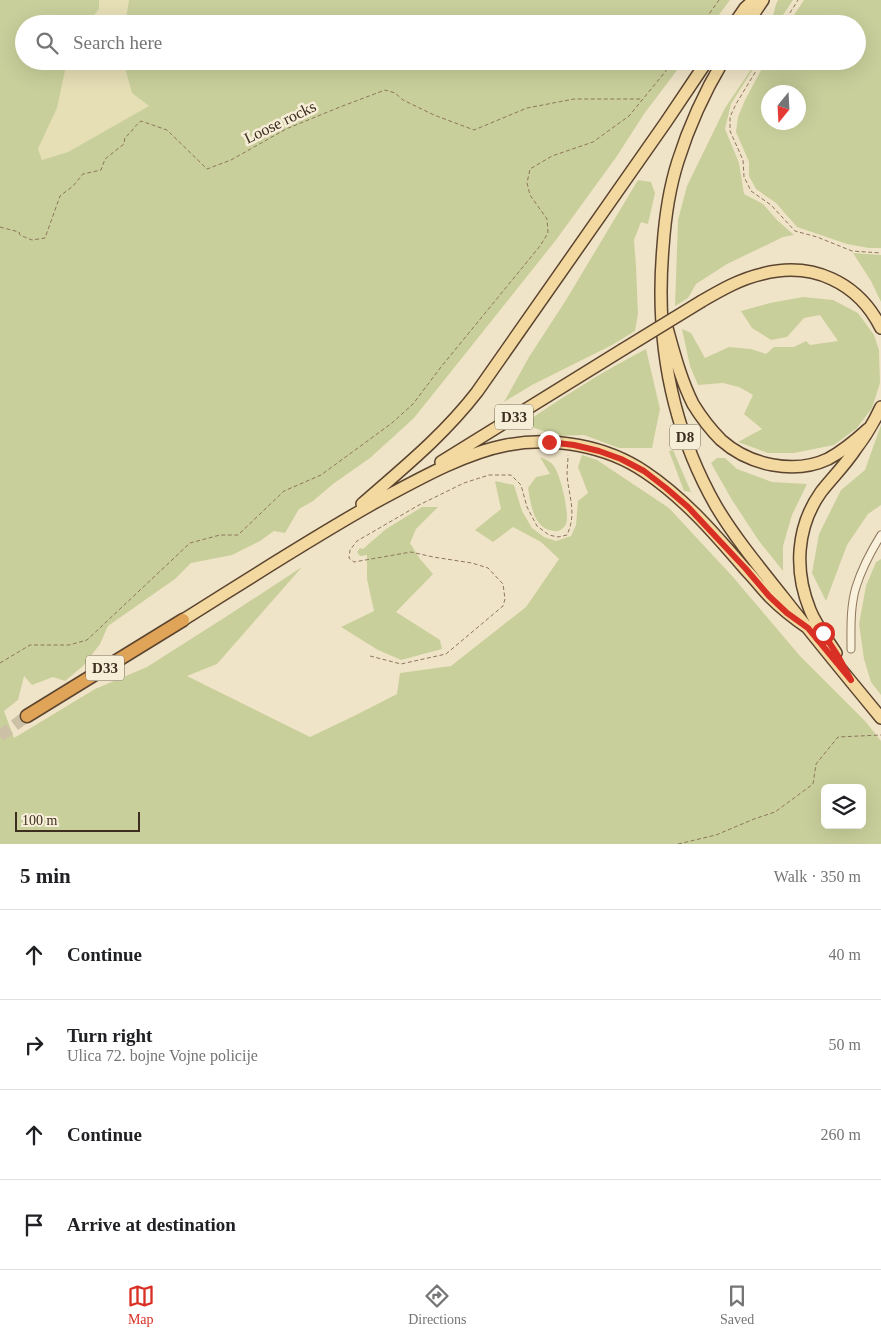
<!DOCTYPE html>
<html lang="en">
<head>
<meta charset="utf-8">
<style>
  :root { --surface:#fff; --page:#f2f2f2; --text:#202124; --muted:#757577; --line:#e0e0e0; --accent:#d93025 }
  body { margin:0; font-family:"Times New Roman",serif; background:var(--page); color:var(--text) }
  .controls { position:absolute; right:15px; bottom:15px; display:grid; overflow:hidden; border-radius:8px; box-shadow:0 5px 20px #0002 }
  .controls button { width:45px; height:45px; display:grid; place-items:center; padding:0; border:0; border-bottom:1px solid var(--line); background:var(--surface); color:var(--text); font:25px sans-serif }
  .compass { position:absolute; left:761px; top:85px; width:45px; height:45px; border-radius:50%; background:var(--surface); box-shadow:0 5px 20px #0002; rotate:198deg }
  .scale { position:absolute; left:15px; bottom:12px; width:125px; box-sizing:border-box; padding-left:5px; border:2px solid #3d2e20; border-top:0; font-size:14px; line-height:18px; white-space:nowrap; color:#3d2e20; -webkit-text-stroke:4px #f7eed8; paint-order:stroke }
  .stop { position:absolute; width:15px; height:15px; margin:-11px; border:4px solid #d93025; border-radius:50%; background:#fff }
  .stop.end { background:#d93025; border-color:#fff; box-shadow:0 1px 5px #0008 }
  .list { margin:0; padding:0; list-style:none }
  h2 { display:flex; justify-content:space-between; align-items:center; height:65px; margin:0; padding:0 20px; font-size:21px }
  h2 small { font-size:16px; font-weight:400; color:var(--muted) }
  .list li { display:grid; grid-template-columns:32px 1fr auto; gap:15px; align-items:center; box-sizing:border-box; height:90px; padding:0 20px; border-top:1px solid var(--line) }
  .list b { display:block; font-size:19px; white-space:nowrap }
  .list p { margin:0; font-size:16px; white-space:nowrap; color:var(--muted) }
  .list em { font-size:16px; font-style:normal; color:var(--muted) }
  .icon { flex:none; width:28px; height:28px; fill:none; stroke:currentColor; stroke-width:2; stroke-linecap:round; stroke-linejoin:round }
  .map { position:relative; flex:none; width:881px; height:844px; overflow:hidden }
  .search { position:absolute; background:var(--surface); box-shadow:0 5px 20px #0002; left:15px; right:15px; top:15px; height:55px; display:flex; align-items:center; gap:12px; box-sizing:border-box; padding:0 18px; border-radius:28px; color:var(--muted); font-size:19px }
  .sheet { height:425px; background:var(--surface) }
  nav { display:flex; justify-content:space-around; align-items:center; box-sizing:border-box; height:70px; border-top:1px solid var(--line); background:var(--surface); font-size:14px; color:var(--muted) }
  nav a { display:grid; justify-items:center; gap:2px }
  nav .on { color:var(--accent) }
  .map>svg:first-child { display:block }
</style>
</head>
<body>
<div class="map">
<svg width="881" height="844" viewBox="0 0 881 844">
  <rect width="100%" height="100%" fill="#f0e4c8"/>
  <path fill="#e6deb5" d="M99 0H129L125 24H87L99 9Z
    M69 61H123L132 93 149 106 68 152 42 160 38 150 57 108 65 71Z"/>
  <path fill="#c9cf9b" fill-rule="evenodd" d="M0 0H99V9L87 24H24V61H69L65 71 57 108 38 149 42 160 68 152 149 106 132 93 123 61H684L644 114 617 156 556 240 414 418 370 458 333 484 313 501 299 509 285 533 274 531 260 541 232 555 191 563 175 579 108 626 100 644 83 666 65 681 53 677 32 685 24 676 18 700 4 711 14 738 95 689 147 667 224 618 302 567 217 664 187 676 310 737 354 716 397 694 400 673 451 666 526 607 559 559 541 542 513 527 493 542 475 530 501 509 495 481 514 485 522 511 532 528 544 537 556 541 571 536 576 525 578 501 588 493 578 467 582 455 597 460 669 508 733 577 800 656 865 721 881 741V844H0ZM825 788H862V825H825Z
    M129 0H730L712 24H125Z
    M778 0H793L777 24H771L776 4Z
    M804 0H881V248H869L847 244 797 227 776 203 756 189 749 176V162L736 132 738 117 745 100 766 61H857V24H788ZM768 92H798V122H768Z
    M755 61H758L731 104 725 129 739 163 744 194 763 204 777 220 794 235 783 237 727 264 696 284 688 298 675 306 678 220 687 186 725 108 752 68Z
    M638 180 651 182 655 193 648 224 641 222 634 240 636 266 638 314 635 331 612 345 532 385 504 402 529 357 566 300Z
    M853 253 881 255V302L871 281Z
    M803 297 833 300 858 313 874 335 879 350 880 383 872 408 857 428 834 445 794 453H768L738 442 762 429 744 414 753 395 739 387 723 383 698 385 690 366 682 329 691 333 705 358 729 347 751 349 766 354 774 347H794L806 341 810 345 838 341 820 315 804 318 787 337 771 340 752 328 741 311 770 303Z
    M646 349 660 409 652 448H619L584 435 558 436 523 424C563 397 603 371 646 349Z
    M881 425V505L868 514 847 545 826 601 812 573 819 534 841 490 865 470Z
    M673 450 691 492 684 491 669 451Z
    M540 457C544 459 550 461 553 465 560 472 570 514 566 524 563 529 559 532 554 531 533 529 531 504 528 488L536 477 550 474Z
    M717 458H725L737 469 772 482 807 484 792 515 783 546V571L759 541 732 500 711 463Z
    M422 507H438L416 529 410 543 420 559 433 574 396 612 440 640 442 649 401 660 378 650 341 627 374 611 367 579V555L360 556 357 552 360 548 363 549 386 529Z
    M881 559V695L871 682 864 659 859 624 866 586 876 562Z"/>
  <g fill="none" stroke-linecap="round" stroke-linejoin="round">
    <path stroke="#ccc0a6" stroke-width="12" stroke-dasharray="12 6" stroke-linecap="butt" d="M0 736 27 716"/>
    <g stroke="#8d765c" stroke-width="9">
      <path id="street" d="M851 649C851 629 850 607 856 587 862 568 871 551 881 535"/>
    </g>
    <g stroke="#5b4430" stroke-width="14">
      <path id="primary" d="M734 24 745 8 754 0
        M747 24 763 0
        M723 61C704 93 689 126 678 161 669 189 665 218 663 247 655 339 670 425 716 506 735 538 760 568 783 597 815 638 848 678 881 718
        M702 301C721 290 740 279 762 274 812 261 858 282 881 328
        M667 328C674 353 681 380 693 404 701 417 710 429 721 440 749 465 794 475 828 459 843 451 856 440 868 429
        M441 462 622 350
        M362 504C403 468 443 436 477 392L666 122 707 61
        M183 620C247 580 310 539 376 502 415 481 464 453 507 445 552 436 607 446 645 472 684 498 715 534 745 569 754 578 761 588 770 597 782 609 795 619 808 628
        M836 653C827 639 816 625 810 610 794 571 796 527 821 492 832 478 845 465 855 450 865 437 874 422 881 407"/>
    </g>
    <g stroke="#5b4430" stroke-width="15">
      <path id="highway" d="M27 716 183 620"/>
    </g>
    <path stroke="#8d765c" stroke-width="1" stroke-dasharray="4 2.5" stroke-linecap="butt" d="M702 24 719 0
      M783 24 798 0
      M762 61 736 104 730 117V131L743 160 744 177 751 191 771 205 795 231 817 237 852 251 881 253
      M0 227 19 232 20 235 32 240 45 238 60 196 73 186 83 174 101 170 105 159 124 144 125 137C133 132 133 127 141 121L167 130 207 169 231 160 286 129 340 107 385 90 395 93 403 100 434 115 474 130 527 108 574 99H642
      M370 656 401 664 446 654 503 606 505 599 503 584 488 568 472 563 433 557 411 552 354 562 349 558 350 550 357 541 419 505 464 483 489 475H511L521 485 527 507 537 526 549 535 558 537 567 535C577 513 569 498 567 475 567 469 568 462 568 455
      M0 663 30 645H69L87 640 190 543 220 535H238L284 491 321 475 392 423 413 404 441 367 540 246 548 233 547 219 530 195 527 183 530 169 552 156 593 142 629 116 674 61
      M678 844 716 835 754 819 775 812 813 784 816 764 838 737 881 735"/>
    <use href="#street" stroke="#faf1dc" stroke-width="7"/>
    <use href="#primary" stroke="#f3d9a0" stroke-width="11"/>
    <use href="#highway" stroke="#e0a458" stroke-width="12"/>
    <g stroke="#5b4430" stroke-width="14" stroke-linecap="butt">
      <path id="primary-bridge" d="M622 350 702 301"/>
    </g>
    <use href="#primary-bridge" stroke="#f3d9a0" stroke-width="11"/>
  </g>
  <g fill="none" stroke-linecap="round" stroke-linejoin="round">
    <path stroke="#d93025" stroke-width="6" d="M549 442 574 445 599 451 621 459 644 471 666 488 688 507 746 569 769 596 787 613 808 628 851 680 838 656 823 633"/>
  </g>
  <g text-anchor="middle" dominant-baseline="central" stroke-width="5" stroke-linejoin="round" paint-order="stroke">
    <g fill="#f7eed8" stroke="#756857" stroke-width="1">
      <rect x="495" y="404.5" width="38" height="25" rx="4"/>
      <rect x="670" y="424.5" width="30" height="25" rx="4"/>
      <rect x="86" y="655.5" width="38" height="25" rx="4"/>
    </g>
    <g font-size="15" font-weight="bold" fill="#3d2e20">
      <text x="514" y="417">D33</text>
      <text x="685" y="437">D8</text>
      <text x="105" y="668">D33</text>
    </g>
    <g font-size="16" fill="#3d2e20" stroke="#f7eed8">
      <text transform="translate(280 122) rotate(-26)">Loose rocks</text>
    </g>
  </g>
</svg>
<div class="controls">
<button><svg class="icon" aria-label="layers" viewBox="0 0 24 24"><path d="M12 4l9 5-9 5-9-5zM3 14l9 5 9-5"/></svg></button>
</div>
<svg class="compass" viewBox="-18 -18 36 36"><path d="M0-13l5 13h-10z" fill="#e53935"/><path d="M0 13l5-13h-10z" fill="#757577"/></svg>
<div class="scale">100 m</div>
<div class="stop" style="left:823px;top:633px"></div>
<div class="stop end" style="left:549px;top:442px"></div>
<div class="search"><svg class="icon" aria-label="search" viewBox="0 0 24 24"><circle cx="10" cy="10" r="6"/><path d="M15 15l6 6"/></svg>Search here</div>
</div>
<section class="sheet">
<h2>5 min<small>Walk · 350 m</small></h2>
<ul class="list">
<li><svg class="icon" aria-label="ahead" viewBox="0 0 24 24"><path d="M12 20V5M6 11l6-6 6 6"/></svg><div><b>Continue</b></div><em>40 m</em></li>
<li><svg class="icon" aria-label="right" viewBox="0 0 24 24"><path d="M7 20v-9h11M14 6l5 5-5 5"/></svg><div><b>Turn right</b><p>Ulica 72. bojne Vojne policije</p></div><em>50 m</em></li>
<li><svg class="icon" aria-label="ahead" viewBox="0 0 24 24"><path d="M12 20V5M6 11l6-6 6 6"/></svg><div><b>Continue</b></div><em>260 m</em></li>
<li><svg class="icon" aria-label="arrive" viewBox="0 0 24 24"><path d="M6 21V4h12l-3 4 3 4H6"/></svg><div><b>Arrive at destination</b></div></li>
</ul>
</section>
<nav>
<a class="on"><svg class="icon" aria-label="map" viewBox="0 0 24 24"><path d="M3 6l6-2 6 2 6-2v14l-6 2-6-2-6 2zM9 4v14M15 6v14"/></svg>Map</a>
<a><svg class="icon" aria-label="directions" viewBox="0 0 24 24"><path d="M12 3l9 9-9 9-9-9zM9 14v-3h6M13 9l2 2-2 2"/></svg>Directions</a>
<a><svg class="icon" aria-label="saved" viewBox="0 0 24 24"><path d="M7 4h10v16l-5-4-5 4z"/></svg>Saved</a>
</nav>
</body>
</html>
